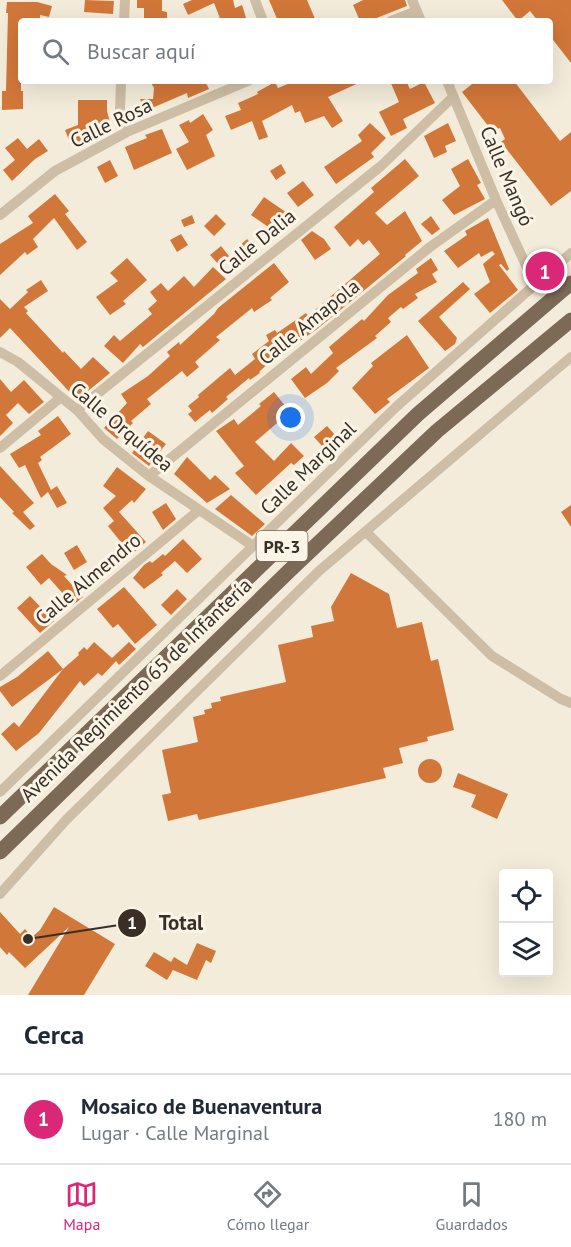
<!DOCTYPE html>
<html lang="es">
<head>
<meta charset="utf-8">
<style>
  :root { --surface:#fff; --page:#f6f6f7; --text:#1f2937; --muted:#747a83; --line:#e0e1e3; --accent:#db2777 }
  body { margin:0; font-family:"PT Sans",sans-serif; background:var(--page); color:var(--text) }
  .controls { position:absolute; right:18px; bottom:18px; display:grid; overflow:hidden; border-radius:6px; box-shadow:0 6px 24px #0002 }
  .controls button { width:54px; height:54px; display:grid; place-items:center; padding:0; border:0; border-bottom:2px solid var(--line); background:var(--surface); color:var(--text); font:30px sans-serif }
  .you { position:absolute; left:291px; top:418px; width:21px; height:21px; margin:-15px; border:4px solid #fff; border-radius:50%; background:#1a73e8; box-shadow:0 0 0 9px #1a73e833 }
  .badge { display:grid; place-items:center; width:39px; height:39px; border-radius:50%; background:var(--accent); color:#fff; font-size:20px; font-weight:700 }
  .pin { position:absolute; translate:-50% -50%; border:3px solid #fff; box-shadow:0 2px 6px #0006 }
  .list { margin:0; padding:0; list-style:none }
  h2 { display:flex; justify-content:space-between; align-items:center; height:78px; margin:0; padding:0 24px; font-size:26px }
  h2 small { font-size:20px; font-weight:400; color:var(--muted) }
  .list li { display:grid; grid-template-columns:39px 1fr auto; gap:18px; align-items:center; box-sizing:border-box; height:90px; padding:0 24px; border-top:2px solid var(--line) }
  .list b { display:block; font-size:22px; white-space:nowrap }
  .list p { margin:0; font-size:20px; white-space:nowrap; color:var(--muted) }
  .list em { font-size:20px; font-style:normal; color:var(--muted) }
  .icon { flex:none; width:33px; height:33px; fill:none; stroke:currentColor; stroke-width:2; stroke-linecap:round; stroke-linejoin:round }
  .map { position:relative; flex:none; width:571px; height:995px; overflow:hidden }
  .search { position:absolute; background:var(--surface); box-shadow:0 6px 24px #0002; left:18px; right:18px; top:18px; height:66px; display:flex; align-items:center; gap:15px; box-sizing:border-box; padding:0 21px; border-radius:6px; color:var(--muted); font-size:22px }
  .sheet { height:168px; background:var(--surface) }
  nav { display:flex; justify-content:space-around; align-items:center; box-sizing:border-box; height:84px; border-top:2px solid var(--line); background:var(--surface); font-size:16px; color:var(--muted) }
  nav a { display:grid; justify-items:center; gap:3px }
  nav .on { color:var(--accent) }
  .map>svg:first-child { display:block }
</style>
</head>
<body>
<div class="map">
<svg width="571" height="995" viewBox="0 0 571 995">
  <rect width="100%" height="100%" fill="#f4ecda"/>
  <path fill="#d2773a" d="M85 0 114 1 113 14 84 12Z
    M137 0H162V11L167 12V21H144V8H137Z
    M192 0H233L235 8 242 5 247 21H221L214 3 188 15 183 4Z
    M269 0H307L316 21H278Z
    M363 0H405L407 6 369 21H360L353 5Z
    M502 0H571V63L550 36V21H538L530 11 518 21Z
    M7 2H37L52 6 49 17 40 15V21H21V91H23V109L2 110V91H6L8 13H6Z
    M150 81H205L209 89 188 98 187 93 145 111 140 99H153L154 88Z
    M295 81H363L328 97 343 121 332 128 324 116 305 123 300 111 295 113 292 105 262 121 268 137 259 140 252 121 231 130 225 116 241 110 238 103 258 94 257 92 275 82 278 88Z
    M390 81H406L410 89 424 82 435 103 403 119 407 128 391 136 379 112 399 102Z
    M476 81H514L560 141 571 132V191L551 206 501 142 505 139 500 128 492 131 462 92Z
    M78 100H107V111L112 130 71 145 65 130 78 125Z
    M203 114 213 130 206 135 215 156 187 170 176 149 189 142 179 125 189 120 190 123Z
    M370 123 386 138 371 153 374 157 336 184 324 167 362 141 358 135Z
    M448 123 456 141 445 146 447 152 434 158 424 136Z
    M162 129 172 153 134 170 125 147 147 138 145 135Z
    M18 138 27 149 39 139 48 151 35 159 12 181 3 170 15 160 5 148Z
    M405 159 419 176 375 213 387 225 405 211 422 241 405 255 406 256 316 330 273 359 259 372 260 373 250 380 249 378 226 397 228 399 212 413 210 410 195 422 188 414 192 411 188 406 199 397 198 395 230 368 235 375 255 359 252 354 269 341 266 335 275 330 277 333 306 313 308 316 380 254 369 240 363 245 358 239 350 247 334 227 374 192 371 188Z
    M468 159 481 183 477 185 485 199 454 215 442 200 460 186 451 169Z
    M110 160 118 176 105 183 97 167Z
    M281 164 286 173 276 180 270 171Z
    M303 181 314 195 298 207 287 193Z
    M55 194 69 211 65 214 87 242 77 250 54 218 33 239 38 247 27 255 25 252 0 275V244L33 223 28 216Z
    M264 197 287 213 274 231 251 215Z
    M216 214 226 224 214 236 204 226Z
    M192 215 195 223 184 227 181 220Z
    M431 216 440 229 432 235 421 224Z
    M488 218 509 269 507 271 501 264 499 265 518 290 490 313 474 294 490 282 483 264 495 254 492 251 481 257 479 253 458 268 444 251 467 235 465 231Z
    M312 231 324 239 331 249 315 260 301 240Z
    M181 234 188 245 177 252 170 240Z
    M247 239 256 249 246 258 237 248Z
    M221 246 229 256 219 265 210 255Z
    M127 258 147 280 123 301 126 304 110 315 96 297 118 281 110 273Z
    M431 258 438 270 432 274 437 282 415 294 418 298 403 309 401 307 388 318 391 322 375 336 377 338 336 368 339 371 327 383 305 398 291 379 306 367 311 374 333 353 329 347 362 319 364 321 388 295 418 273 416 269Z
    M274 263 289 282 270 298 272 300 254 312 252 308 216 337 220 340 195 362 199 367 187 377 182 371 147 399 151 404 131 421 133 423 117 439 104 428 127 403 121 394 148 376 170 356 167 352 179 342 180 345 214 314 218 308Z
    M213 267 226 279 143 347 140 344 123 363 104 346 114 335 120 341 152 314 148 309 157 301 150 292 161 283 168 291 184 276 194 287Z
    M41 280 48 291 24 307 28 311 26 313 63 353 64 351 81 369 93 357 110 373 77 400 10 328 0 338V299L10 309 28 292 26 290Z
    M463 282 470 289 439 317 457 338 455 344 445 351 418 321Z
    M407 335 429 368 387 399 390 402 375 414 352 388 373 366 371 363Z
    M0 379 11 392 24 380 44 402 29 414 18 403 6 415 13 423 0 436Z
    M274 392 290 412 255 442 274 461 291 443 304 456 294 465 291 463 256 495 235 473 244 466 216 431 234 419 238 425 261 406 259 404Z
    M58 416 71 434 40 457 42 460 38 463 51 490 57 486 67 503 57 508 48 492 41 498 25 465 19 468 10 454 41 435 38 431Z
    M327 426 343 444 330 455 314 437Z
    M148 431 166 444 149 466 132 453Z
    M187 457 210 480 215 475 230 489 207 503 174 474Z
    M0 466 34 503 23 512 35 526 30 530 12 513 14 512 0 497Z
    M117 467 146 489 134 503 132 500 119 512 146 542 113 570 106 561 124 546 108 526 114 521 103 508 116 496 103 486Z
    M231 495 265 524 252 536 215 509Z
    M166 503 176 519 163 530 152 512Z
    M571 505V527L561 512Z
    M183 539 202 559 187 573 175 561 161 573 163 575 144 589 133 578 144 565 150 561 152 563 163 554 165 556Z
    M77 545 87 562 74 570 64 553Z
    M42 554 51 564 67 575 64 576 83 597 73 605 49 578 41 585 26 567Z
    M351 573 389 594 397 628 422 622 431 661 438 659 454 730 427 737 428 741 399 748 403 763 383 768 386 778 199 820 197 814 168 821 162 795 171 793 162 750 198 742 193 717 205 714 204 710 212 708 211 703 221 701 220 697 286 682 278 645 313 637 311 626 334 621 331 607Z
    M124 587 157 625 135 644 118 624 113 628 97 609Z
    M177 589 187 599 171 615 161 605Z
    M30 596 54 621 40 633 17 608Z
    M94 642 112 658 129 642 136 649 119 665 116 661 102 676 98 673 84 686 80 681 39 733 16 751 1 734 14 722 19 727 63 669 79 655 78 653 84 647 87 650Z
    M48 651 63 669 12 707 0 691V687L17 677Z
    M418 771a12 12 0 1 1 24 0a12 12 0 1 1-24 0Z
    M458 773 508 794 497 819 471 807 476 795 453 787Z
    M54 907 115 944 84 995H28L69 927 25 968 9 952 7 955 0 947V912L20 934 25 929 32 937 40 930Z
    M197 943 216 951 211 963 206 960 197 980 173 970 167 980 145 966 154 952 171 962 174 957 187 965Z"/>
  <g fill="none" stroke-linecap="round" stroke-linejoin="round">
    <path stroke="#cebea5" stroke-width="10" d="M255 0 263 21
      M412 0 421 21
      M124 21 125 0
      M391 21 417 11
      M121 81 120 111 127 132
      M447 81 496 200 535 285
      M0 215 55 171 127 132 248 81
      M0 352 18 362 77 410 103 439 149 476 253 546
      M77 410 381 166 453 97
      M0 448 60 398
      M149 476 430 247 496 200
      M366 532 492 656 561 699 571 703
      M0 676 199 510
      M0 792 396 407 571 253
      M0 894 66 820 319 571 571 357"/>
    <path stroke="#7c6956" stroke-width="15" d="M0 817 418 414 571 283
      M0 852 289 571 437 431 571 320"/>
  </g>
  <g text-anchor="middle" dominant-baseline="central" stroke-width="6" stroke-linejoin="round" paint-order="stroke">
    <rect fill="#fbf5e7" stroke="#736a61" stroke-width="1.5" x="256.5" y="531" width="51" height="30" rx="4.5"/>
    <g font-size="18" font-weight="bold" fill="#392f27">
      <text x="282" y="546">PR-3</text>
    </g>
    <g font-size="20" fill="#392f27" stroke="#fbf5e7">
      <text transform="translate(111 123) rotate(-26)">Calle Rosa</text>
      <text transform="translate(507 176) rotate(67)">Calle Mangó</text>
      <text transform="translate(257 242) rotate(-39)">Calle Dalia</text>
      <text transform="translate(309 322) rotate(-39)">Calle Amapola</text>
      <text transform="translate(122 427) rotate(40)">Calle Orquídea</text>
      <text transform="translate(308 468) rotate(-44)">Calle Marginal</text>
      <text transform="translate(88 579) rotate(-40)">Calle Almendro</text>
      <text transform="translate(136 690) rotate(-44)">Avenida Regimiento 65 de Infantería</text>
    </g>
  </g>
  <path fill="none" stroke="#392f27" stroke-width="2" d="M28 939L132 923"/>
  <g fill="#392f27" stroke="#fbf5e7" stroke-width="2">
    <circle cx="28" cy="939" r="6"/>
    <circle cx="132" cy="923" r="15"/>
  </g>
  <g font-size="18" text-anchor="middle" font-weight="bold" fill="#fff">
    <text x="132" y="929">1</text>
  </g>
  <g font-size="21" text-anchor="middle" font-weight="bold" fill="#392f27" stroke="#fbf5e7" stroke-width="6" stroke-linejoin="round" paint-order="stroke">
    <text x="181" y="930">Total</text>
  </g>
</svg>
<div class="controls">
<button><svg class="icon" aria-label="locate" viewBox="0 0 24 24"><circle cx="12" cy="12" r="6"/><path d="M12 2v4M12 18v4M2 12h4M18 12h4"/></svg></button>
<button><svg class="icon" aria-label="layers" viewBox="0 0 24 24"><path d="M12 4l9 5-9 5-9-5zM3 14l9 5 9-5"/></svg></button>
</div>
<div class="you"></div>
<div class="pin badge" style="left:545px;top:271px">1</div>
<div class="search"><svg class="icon" aria-label="search" viewBox="0 0 24 24"><circle cx="10" cy="10" r="6"/><path d="M15 15l6 6"/></svg>Buscar aquí</div>
</div>
<section class="sheet">
<h2>Cerca<small></small></h2>
<ul class="list">
<li><span class="badge">1</span><div><b>Mosaico de Buenaventura</b><p>Lugar · Calle Marginal</p></div><em>180 m</em></li>
</ul>
</section>
<nav>
<a class="on"><svg class="icon" aria-label="map" viewBox="0 0 24 24"><path d="M3 6l6-2 6 2 6-2v14l-6 2-6-2-6 2zM9 4v14M15 6v14"/></svg>Mapa</a>
<a><svg class="icon" aria-label="directions" viewBox="0 0 24 24"><path d="M12 3l9 9-9 9-9-9zM9 14v-3h6M13 9l2 2-2 2"/></svg>Cómo llegar</a>
<a><svg class="icon" aria-label="saved" viewBox="0 0 24 24"><path d="M7 4h10v16l-5-4-5 4z"/></svg>Guardados</a>
</nav>
</body>
</html>
